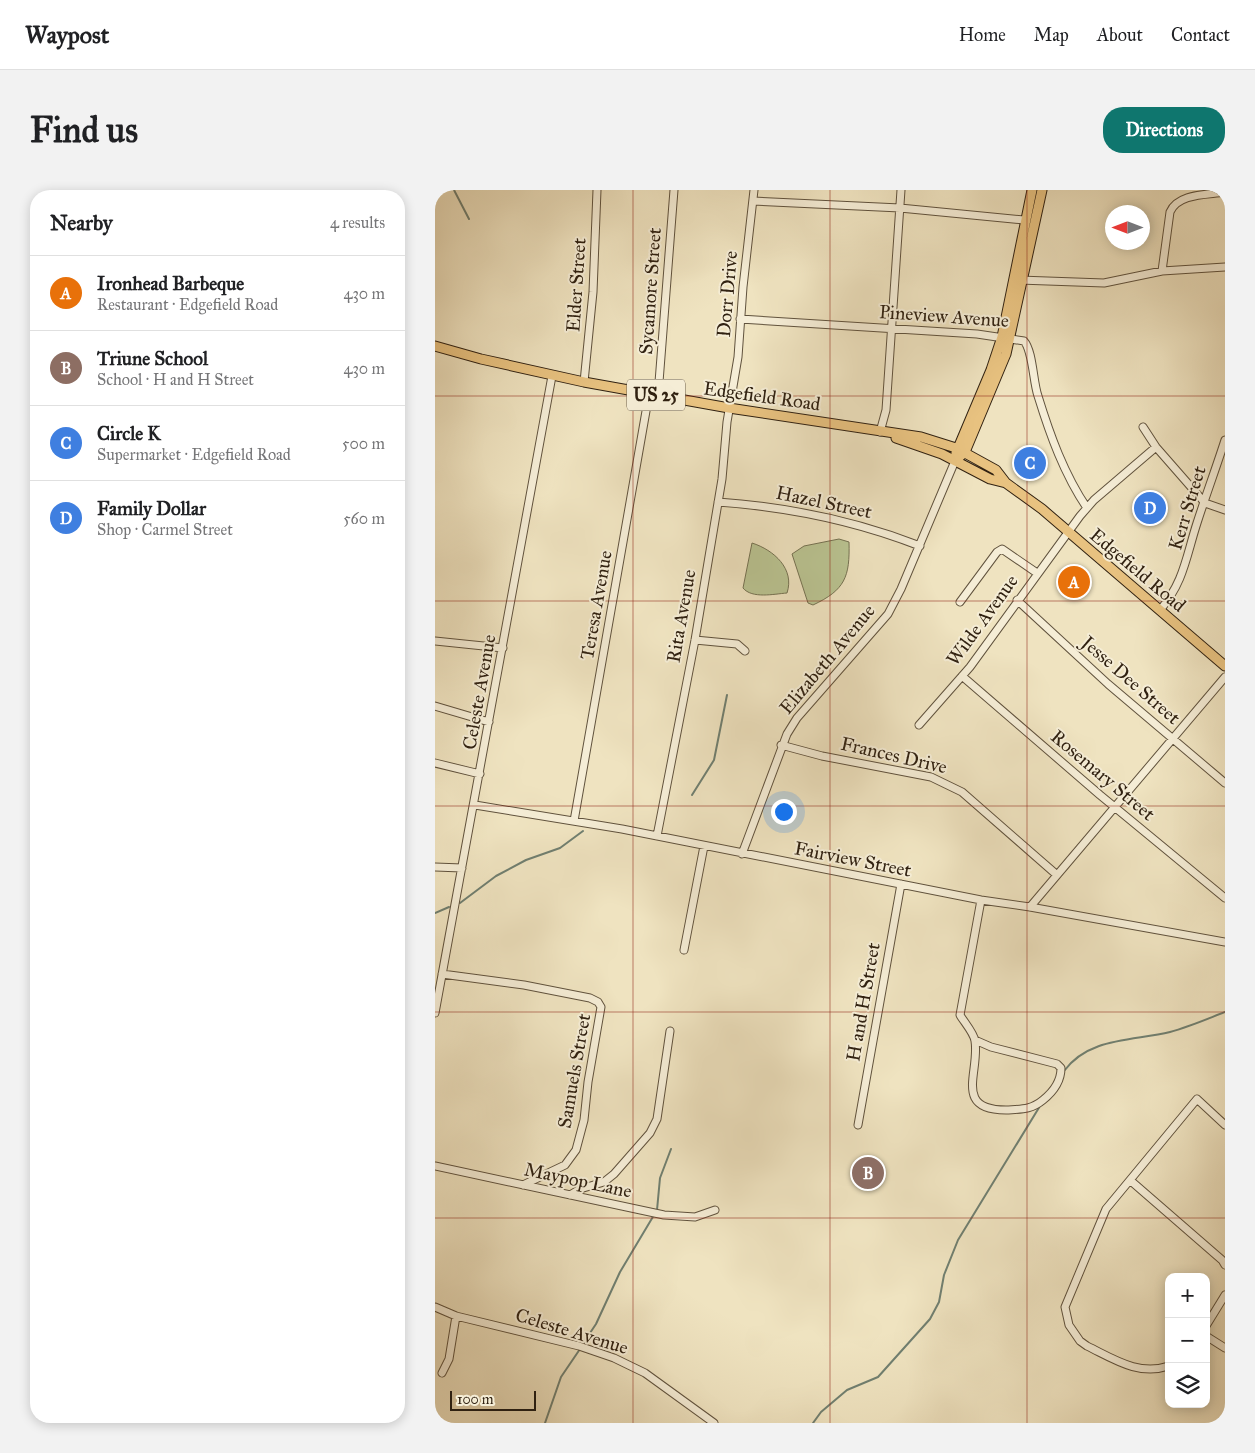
<!DOCTYPE html>
<html lang="en">
<head>
<meta charset="utf-8">
<style>
  :root { --surface:#fff; --page:#f2f2f2; --text:#202124; --muted:#757577; --line:#e0e0e0; --accent:#0f766e }
  body { margin:0; font-family:"IM FELL Great Primer",serif; background:var(--page); color:var(--text) }
  .controls { position:absolute; right:15px; bottom:15px; display:grid; overflow:hidden; border-radius:10px; box-shadow:0 2px 12px #0003 }
  .controls button { width:45px; height:45px; display:grid; place-items:center; padding:0; border:0; border-bottom:1px solid var(--line); background:var(--surface); color:var(--text); font:25px sans-serif }
  .compass { position:absolute; left:670px; top:15px; width:45px; height:45px; border-radius:50%; background:var(--surface); box-shadow:0 2px 12px #0003; rotate:270deg }
  .scale { position:absolute; left:15px; bottom:12px; width:86px; box-sizing:border-box; padding-left:5px; border:2px solid #302111; border-top:0; font-size:14px; line-height:18px; white-space:nowrap; color:#302111; -webkit-text-stroke:4px #f5edd6; paint-order:stroke }
  .you { position:absolute; left:348px; top:621px; width:18px; height:18px; margin:-12px; border:4px solid #fff; border-radius:50%; background:#1a73e8; box-shadow:0 0 0 8px #1a73e833 }
  .badge { display:grid; place-items:center; width:32px; height:32px; border-radius:50%; background:var(--accent); color:#fff; font-size:16px; font-weight:700 }
  .pin { position:absolute; translate:-50% -50%; border:2px solid #fff; box-shadow:0 1px 5px #0006 }
  .list { margin:0; padding:0; list-style:none }
  h2 { display:flex; justify-content:space-between; align-items:center; height:65px; margin:0; padding:0 20px; font-size:21px }
  h2 small { font-size:16px; font-weight:400; color:var(--muted) }
  .list li { display:grid; grid-template-columns:32px 1fr auto; gap:15px; align-items:center; box-sizing:border-box; height:75px; padding:0 20px; border-top:1px solid var(--line) }
  .list b { display:block; font-size:19px; white-space:nowrap }
  .list p { margin:0; font-size:16px; white-space:nowrap; color:var(--muted) }
  .list em { font-size:16px; font-style:normal; color:var(--muted) }
  .icon { flex:none; width:28px; height:28px; fill:none; stroke:currentColor; stroke-width:2; stroke-linecap:round; stroke-linejoin:round }
  .map { position:relative; flex:none; width:790px; height:1233px; overflow:hidden; border-radius:20px }
  header { display:flex; align-items:center; gap:30px; box-sizing:border-box; height:70px; padding:0 25px; background:var(--surface); border-bottom:1px solid var(--line) }
  header strong { font-size:24px }
  nav { display:flex; gap:28px; margin-inline-start:auto; font-size:18px }
  .intro { display:flex; align-items:center; justify-content:space-between; box-sizing:border-box; height:120px; padding:0 30px }
  h1 { margin:0; font-size:35px }
  .button { padding:12px 22px; border-radius:20px; background:var(--accent); color:#fff; font-size:18px; font-weight:700 }
  main { display:flex; gap:30px; padding:0 30px }
  aside { flex:1; background:var(--surface); border-radius:20px; box-shadow:0 2px 12px #0003 }
  .map>svg:first-child { display:block }
</style>
</head>
<body>
<header>
<strong>Waypost</strong>
<nav><a>Home</a><a>Map</a><a>About</a><a>Contact</a></nav>
</header>
<div class="intro"><h1>Find us</h1><a class="button">Directions</a></div>
<main>
<aside>
<h2>Nearby<small>4 results</small></h2>
<ul class="list">
<li><span class="badge" style="background:#e8710a">A</span><div><b>Ironhead Barbeque</b><p>Restaurant · Edgefield Road</p></div><em>430 m</em></li>
<li><span class="badge" style="background:#8d6e63">B</span><div><b>Triune School</b><p>School · H and H Street</p></div><em>430 m</em></li>
<li><span class="badge" style="background:#3f7fe0">C</span><div><b>Circle K</b><p>Supermarket · Edgefield Road</p></div><em>500 m</em></li>
<li><span class="badge" style="background:#3f7fe0">D</span><div><b>Family Dollar</b><p>Shop · Carmel Street</p></div><em>560 m</em></li>
</ul>
</aside>
<div class="map">
<svg width="790" height="1233" viewBox="0 0 790 1233">
  <rect width="100%" height="100%" fill="#efe3c0"/>
  <filter id="stains"><feTurbulence type="fractalNoise" baseFrequency=".004" numOctaves="4"/><feColorMatrix values="0 0 0 0 .2 0 0 0 0 .09 0 0 0 0 .02 0 0 0 .5 -.17"/></filter>
  <radialGradient id="worn" r=".72"><stop offset=".6" stop-color="#630" stop-opacity="0"/><stop offset="1" stop-color="#630" stop-opacity=".3"/></radialGradient>
  <path fill="#bac492" stroke="#757252" d="M404 349 414 352C415 387 410 400 378 415L373 413 357 364 369 356Z
    M317 353C339 360 360 379 352 403 339 404 317 409 308 398Z"/>
  <g fill="none" stroke-linecap="round" stroke-linejoin="round">
    <path stroke="#707f70" stroke-width="2" d="M19 0 34 29
      M257 605 279 570 292 505
      M25 713 61 686 91 670 125 658 148 641
      M0 723 14 717
      M629 881C654 847 698 851 735 842 754 837 772 829 790 822
      M147 1155 161 1134 185 1082 222 1020 225 988 236 959
      M110 1233 126 1187 145 1159
      M378 1233 386 1222 412 1200 443 1187 495 1129 504 1112 509 1085 523 1050 605 916"/>
    <g stroke="#60523d" stroke-width="9">
      <path id="minor" d="M318 11 465 18 589 30
        M727 81 735 22C743 3 773 5 790 2
        M584 90 669 93 727 81 790 77
        M305 129 542 144 589 151C598 161 598 192 603 206 615 245 629 284 652 318
        M149 192 158 102 162 0
        M223 205 239 0
        M708 237 721 257 770 313 790 320
        M445 242 451 220 466 0
        M283 312C353 317 419 330 485 356
        M582 410 673 494 790 593
        M525 412 562 362 567 359 602 383
        M725 420C749 392 751 367 762 333 771 305 781 278 790 250
        M260 450 302 454 310 461
        M0 451 68 458
        M527 486 665 605 790 708
        M0 516 54 532
        M484 535 535 477 645 326 659 310 721 257
        M346 555 387 566 496 587 527 602 622 685
        M0 573 45 584
        M40 615 187 639 546 710 595 717 790 752
        M139 631 214 204
        M222 646 260 450 287 289 292 232 303 167 308 97 319 0
        M307 664 352 544 362 528 453 424 466 399 520 271
        M0 677 27 678
        M595 717 790 487
        M249 760 269 656
        M7 784 89 795 155 808 163 812 166 817 153 892 149 930 141 960 130 975 88 995
        M0 823 117 186
        M540 850 556 857 622 874 626 878C626 892 618 902 608 910 596 920 586 919 571 920 518 920 545 882 540 851 539 843 529 832 525 825L546 710
        M423 935 466 694
        M0 976 229 1025 260 1027 280 1020
        M696 991 787 1070 790 1075
        M135 1005 145 999 169 992 179 984 215 943 222 929 235 841
        M0 1117 21 1126 144 1156 179 1168 210 1183 279 1233
        M771 1136 790 1105
        M771 1146 790 1158
        M734 1176C703 1186 679 1169 652 1156L645 1151 634 1135 630 1117 671 1019 762 909 790 935
        M7 1183 14 1169 21 1126"/>
    </g>
    <g stroke="#302111" stroke-width="11">
      <path id="major" d="M0 156 46 169 149 192 294 218 486 247 521 258 561 280 571 293 607 319 790 476
        M461 248 507 264 555 289 571 293
        M521 263 556 180 567 147 597 0
        M520 271 530 262 571 164 607 0"/>
    </g>
    <use href="#minor" stroke="#f5edd6" stroke-width="7"/>
    <use href="#major" stroke="#e8c280" stroke-width="9"/>
  </g>
  <path fill="none" stroke="#8f2418" stroke-width="1" stroke-opacity="0.55" d="M198 0V1233M395 0V1233M592 0V1233M0 206H790M0 411H790M0 616H790M0 822H790M0 1028H790"/>
  <g text-anchor="middle" dominant-baseline="central" stroke-width="4" stroke-linejoin="round" paint-order="stroke">
    <rect fill="#f5edd6" stroke="#6b5e4c" stroke-width="1" x="192" y="189.5" width="58" height="31" rx="4"/>
    <g font-size="18" font-weight="bold" fill="#302111">
      <text x="221" y="205">US 25</text>
    </g>
    <g font-size="19" fill="#302111" stroke="#f5edd6">
      <text transform="translate(141 95) rotate(-86)">Elder Street</text>
      <text transform="translate(215 101) rotate(-86)">Sycamore Street</text>
      <text transform="translate(292 104) rotate(-85)">Dorr Drive</text>
      <text transform="translate(509 126) rotate(4)">Pineview Avenue</text>
      <text transform="translate(327 206) rotate(8)">Edgefield Road</text>
      <text transform="translate(389 312) rotate(12)">Hazel Street</text>
      <text transform="translate(752 318) rotate(-73)">Kerr Street</text>
      <text transform="translate(703 380) rotate(40)">Edgefield Road</text>
      <text transform="translate(161 415) rotate(-80)">Teresa Avenue</text>
      <text transform="translate(246 426) rotate(-80)">Rita Avenue</text>
      <text transform="translate(547 430) rotate(-54)">Wilde Avenue</text>
      <text transform="translate(392 469) rotate(-50)">Elizabeth Avenue</text>
      <text transform="translate(696 490) rotate(41)">Jesse Dee Street</text>
      <text transform="translate(44 502) rotate(-80)">Celeste Avenue</text>
      <text transform="translate(459 565) rotate(13)">Frances Drive</text>
      <text transform="translate(668 585) rotate(40)">Rosemary Street</text>
      <text transform="translate(418 669) rotate(11)">Fairview Street</text>
      <text transform="translate(428 812) rotate(-80)">H and H Street</text>
      <text transform="translate(139 881) rotate(-80)">Samuels Street</text>
      <text transform="translate(143 990) rotate(12)">Maypop Lane</text>
      <text transform="translate(137 1141) rotate(17)">Celeste Avenue</text>
    </g>
  </g>
  <rect width="100%" height="100%" filter="url(#stains)"/>
  <rect width="100%" height="100%" fill="url(#worn)"/>
</svg>
<div class="controls">
<button>+</button>
<button>−</button>
<button><svg class="icon" aria-label="layers" viewBox="0 0 24 24"><path d="M12 4l9 5-9 5-9-5zM3 14l9 5 9-5"/></svg></button>
</div>
<svg class="compass" viewBox="-18 -18 36 36"><path d="M0-13l5 13h-10z" fill="#e53935"/><path d="M0 13l5-13h-10z" fill="#757577"/></svg>
<div class="scale">100 m</div>
<div class="you"></div>
<div class="pin badge" style="left:639px;top:392px;background:#e8710a">A</div>
<div class="pin badge" style="left:433px;top:983px;background:#8d6e63">B</div>
<div class="pin badge" style="left:595px;top:273px;background:#3f7fe0">C</div>
<div class="pin badge" style="left:715px;top:318px;background:#3f7fe0">D</div>
</div>
</main>
</body>
</html>
